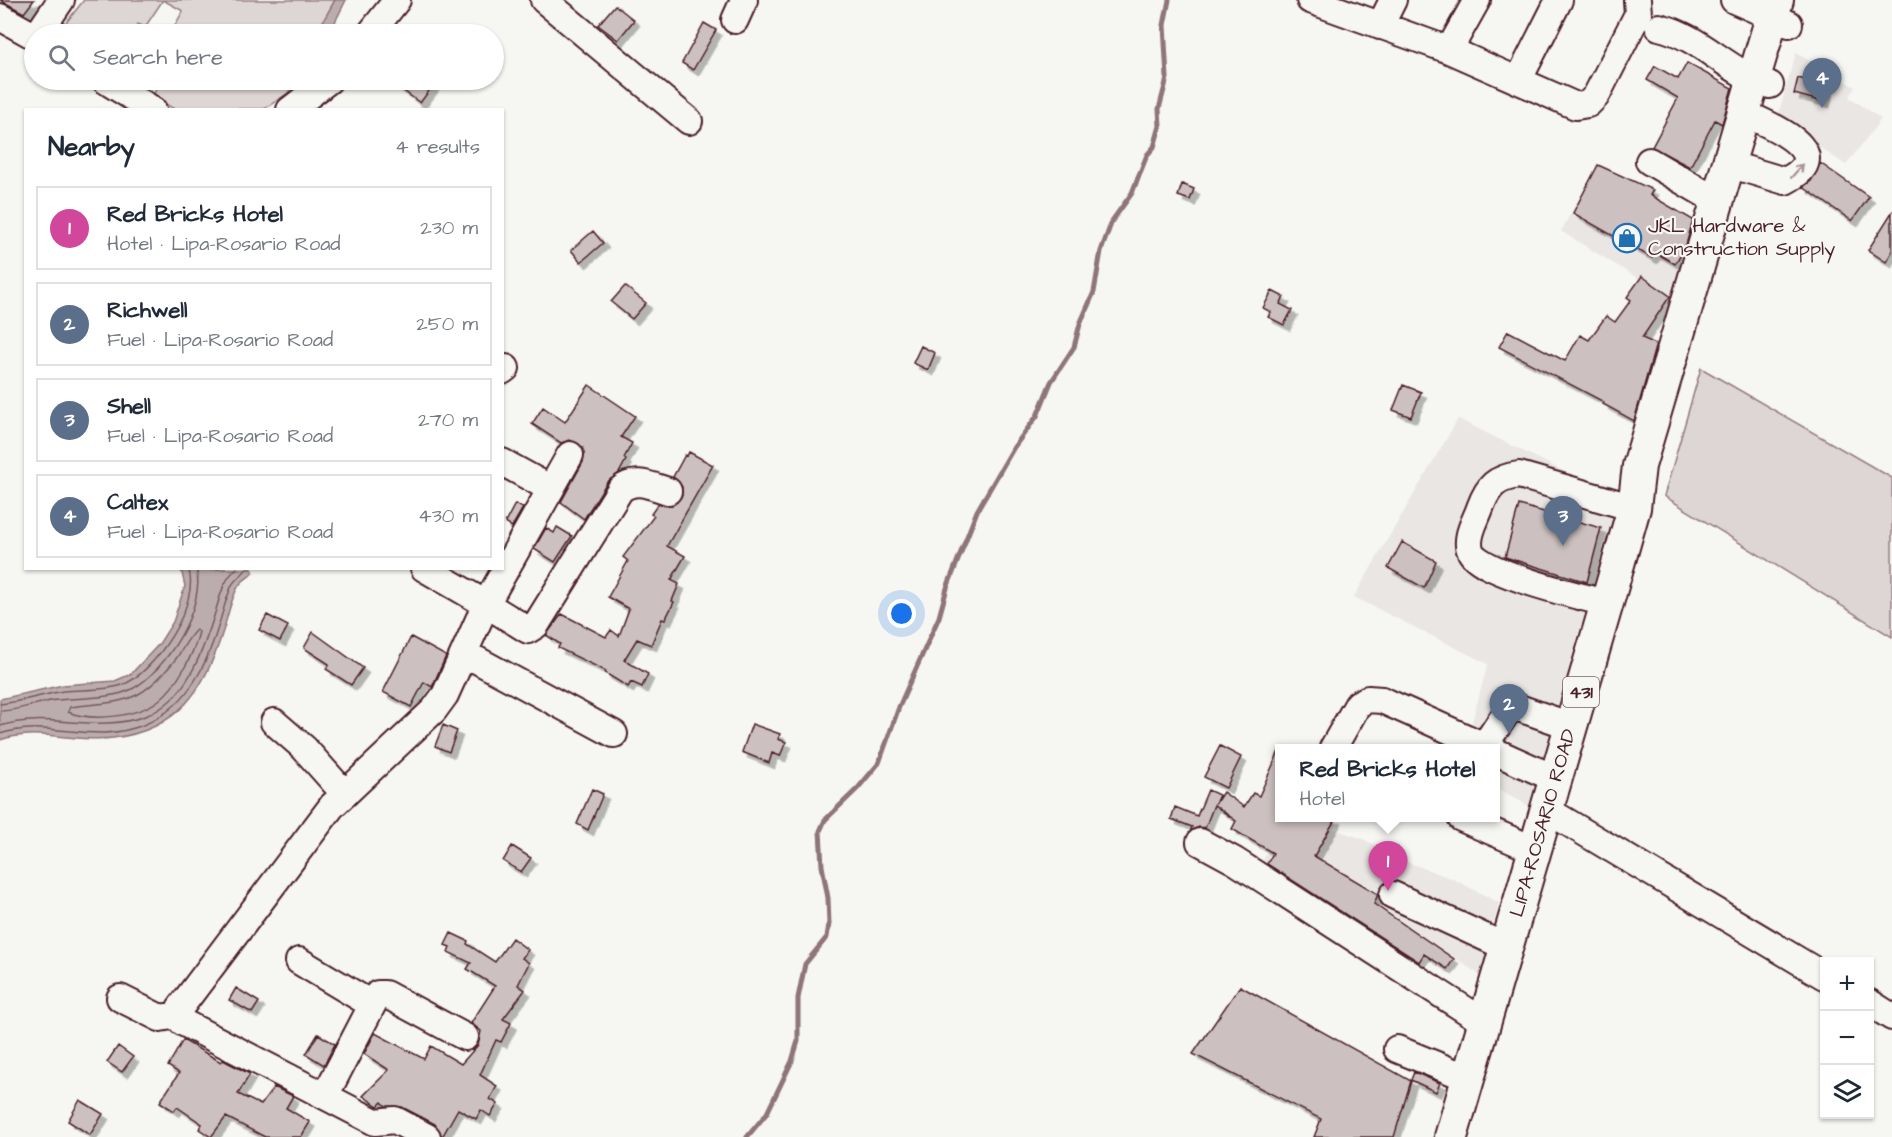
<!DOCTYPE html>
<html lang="en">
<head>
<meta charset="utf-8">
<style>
  :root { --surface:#fff; --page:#f6f6f7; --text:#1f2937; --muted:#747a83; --line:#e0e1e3; --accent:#1f6fb2 }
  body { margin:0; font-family:"Architects Daughter",sans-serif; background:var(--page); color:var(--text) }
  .controls { position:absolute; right:18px; bottom:18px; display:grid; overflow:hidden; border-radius:0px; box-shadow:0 2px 4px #0004 }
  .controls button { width:54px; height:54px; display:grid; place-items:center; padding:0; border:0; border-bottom:2px solid var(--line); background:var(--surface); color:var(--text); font:30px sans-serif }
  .you { position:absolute; left:902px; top:614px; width:21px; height:21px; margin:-15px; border:4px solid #fff; border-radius:50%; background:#1a73e8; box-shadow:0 0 0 9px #1a73e833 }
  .badge { display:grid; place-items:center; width:39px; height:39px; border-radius:50%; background:var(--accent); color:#fff; font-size:20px; font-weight:700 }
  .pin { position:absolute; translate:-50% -50px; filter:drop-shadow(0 2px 3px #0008) }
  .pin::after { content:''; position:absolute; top:32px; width:21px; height:18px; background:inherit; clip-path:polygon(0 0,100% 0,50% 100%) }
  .popup { position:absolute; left:1275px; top:744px; width:225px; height:78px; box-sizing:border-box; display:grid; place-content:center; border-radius:0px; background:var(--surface); filter:drop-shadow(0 2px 4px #0005); font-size:20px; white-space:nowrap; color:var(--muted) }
  .popup b { font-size:22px; color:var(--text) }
  .popup::after { content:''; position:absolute; left:50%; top:100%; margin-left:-12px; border:12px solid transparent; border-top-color:var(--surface) }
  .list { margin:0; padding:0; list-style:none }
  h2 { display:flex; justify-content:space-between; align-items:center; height:78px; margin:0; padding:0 24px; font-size:26px }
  h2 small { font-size:20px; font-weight:400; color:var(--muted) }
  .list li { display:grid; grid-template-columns:39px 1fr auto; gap:18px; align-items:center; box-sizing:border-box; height:84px; margin:0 12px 12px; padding:0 12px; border:2px solid var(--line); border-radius:0px }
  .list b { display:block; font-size:22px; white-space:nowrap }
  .list p { margin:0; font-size:20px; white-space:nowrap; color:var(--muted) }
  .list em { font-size:20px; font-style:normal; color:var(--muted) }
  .icon { flex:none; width:33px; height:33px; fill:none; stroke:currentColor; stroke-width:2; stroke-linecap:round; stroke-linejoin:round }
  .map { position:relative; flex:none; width:1892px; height:1137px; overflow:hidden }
  .search { position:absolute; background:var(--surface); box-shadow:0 2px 4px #0004; left:24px; top:24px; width:480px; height:66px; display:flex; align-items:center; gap:15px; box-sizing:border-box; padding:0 21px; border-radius:33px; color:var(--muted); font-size:22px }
  .panel { position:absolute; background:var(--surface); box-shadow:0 2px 4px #0004; left:24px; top:108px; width:480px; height:462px; border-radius:0px }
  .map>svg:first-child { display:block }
</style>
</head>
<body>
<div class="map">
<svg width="1892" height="1137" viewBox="0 0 1892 1137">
  <defs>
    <filter id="shadow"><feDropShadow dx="5.5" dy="5.5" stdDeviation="0" flood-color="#0004"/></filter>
  </defs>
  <rect width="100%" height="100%" fill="#f6f6f2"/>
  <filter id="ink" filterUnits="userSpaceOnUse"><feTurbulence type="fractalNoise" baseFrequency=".0167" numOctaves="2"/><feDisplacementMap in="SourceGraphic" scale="12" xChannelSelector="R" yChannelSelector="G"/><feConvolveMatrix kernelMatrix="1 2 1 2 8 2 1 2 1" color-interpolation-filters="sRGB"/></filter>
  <g filter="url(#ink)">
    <path fill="#e9e6e3" d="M1796 53 1855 87 1849 97 1881 119 1846 165 1777 119Z
      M1588 183 1694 246 1678 303 1561 231Z
      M1458 419 1618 498 1529 806 1496 787V748H1465L1488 664 1354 597Z
      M1287 818H1340L1333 829 1363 839 1404 861 1453 879 1499 903 1480 975 1376 904 1361 927 1259 867Z"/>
    <path fill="#ddd6d5" stroke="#947a80" stroke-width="1.5" d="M84 0H163L145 27 138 24 133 34H57Z
      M163 0H335L316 34H170L183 11Z
      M163 80H295L288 93 264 109H174L152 96Z
      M1701 368 1892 478V637L1664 496Z"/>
    <path fill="#bbadae" stroke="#8e747a" stroke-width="1.5" d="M335 0H346L329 34H316Z
      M181 569H252L253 572C250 577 244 579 240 584 231 596 228 617 223 631 205 690 178 730 113 738 75 743 38 727 0 740V699L63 685 115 681 131 674 159 644 173 622 185 586Z"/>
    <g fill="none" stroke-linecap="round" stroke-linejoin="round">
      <path stroke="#77585f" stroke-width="1.5" d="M196 630 199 632C194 654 177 686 159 700 137 717 93 722 68 712L70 707C125 700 138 706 175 660 182 651 188 637 196 630Z
        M0 704C21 702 42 695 63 691 82 689 105 691 122 685 154 674 202 602 188 568
        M0 711C16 711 34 704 50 701 74 697 111 700 132 689 165 672 207 606 196 568
        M0 726C49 711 96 734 145 716 186 702 203 651 215 613 220 597 223 580 237 568
        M0 734C36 722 69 734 105 733 163 730 195 694 213 642 220 624 224 603 232 585 236 578 243 575 247 568"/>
      <path stroke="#8e747a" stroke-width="5" d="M747 1137 767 1113 792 1061 798 1041V998L805 964 827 937 829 924 828 898 822 866 820 831 825 820 858 788 879 763 899 707 939 617 947 588 977 511 1014 447 1037 416 1051 382 1074 347 1080 324 1094 292 1101 251 1112 221 1132 193 1147 155 1154 147 1160 126 1159 109 1167 78 1164 25 1169 0"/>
    </g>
    <path fill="#ccc1c0" stroke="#4a1f2b" stroke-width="1.5" filter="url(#shadow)" d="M0 0H34L24 13Z
      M615 5 634 20 618 40 598 25Z
      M704 23 716 30 693 70 682 63Z
      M1687 63 1732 88 1722 124 1715 120 1690 167 1652 147 1678 98 1647 80 1655 66 1678 79Z
      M1798 78 1828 86 1824 102 1794 94Z
      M389 80H437L420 103Z
      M1820 163 1869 197 1852 221 1803 187 1811 181Z
      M1598 165 1653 190 1650 195 1693 220 1686 245 1675 264 1655 252 1652 258 1573 213Z
      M1182 184 1194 189 1190 200 1178 196Z
      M1892 212V252L1886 262 1868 250Z
      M593 231 603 243 581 262 571 250Z
      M1642 276 1670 296 1642 338 1656 344 1634 421 1603 404 1604 402 1499 347 1508 331 1565 361 1580 335 1589 340 1606 316 1615 322 1631 300 1627 297Z
      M625 286 646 303 632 319 611 302Z
      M1272 291 1284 297 1280 304 1292 310 1284 325 1268 317 1271 312 1263 308Z
      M921 346 935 353 928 370 913 363Z
      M589 385 635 416 621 437 632 443 624 458 626 460 619 473 607 482 584 519 561 502 583 462V448L570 440 561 443 532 424 543 407 565 422Z
      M1403 385 1421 392 1411 417 1393 410Z
      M689 452 713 465 667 546 685 556 671 580 679 584 672 601 674 602 665 620 662 619 651 645 637 639 624 660 648 674 642 687 631 682 628 687 605 673 606 671 558 648 560 644 546 635 562 614 606 637 611 630 619 636 629 609 608 597 628 561 623 557 654 516 651 514 658 504 672 505 682 496V487L673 477 685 455 687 456Z
      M515 504 523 508 512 527 505 523Z
      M1519 505 1601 528 1587 582 1505 557Z
      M557 527 572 536 555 562 534 549 546 528 554 533Z
      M1402 542 1436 561 1424 588 1388 568Z
      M267 615 288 626 280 641 259 630Z
      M313 632 363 668 351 685 326 669 329 664 304 648Z
      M411 637 446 656 432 687 424 682 411 707 383 692Z
      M752 724 780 734 778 739 786 742 780 756 772 753 769 763 742 752Z
      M443 725 457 731 449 752 435 746Z
      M1220 746 1241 757 1226 788 1204 777Z
      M1280 749V818H1336L1314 856 1378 894 1374 904 1454 959 1447 969 1424 954 1419 962 1267 864 1273 853 1232 829 1236 821 1214 805 1205 828 1199 827 1190 832 1192 827 1171 819 1175 807 1197 816 1208 790 1219 795 1215 804 1223 792 1244 807 1253 793 1259 796Z
      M592 789 603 794 588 830 577 824Z
      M512 846 531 858 521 872 503 861Z
      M451 933 468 941 467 944 495 962 512 938 528 950 522 958 529 963 518 985 525 990 503 1019 511 1023 501 1042 496 1040 480 1075 497 1086 490 1099 498 1104 490 1116 481 1110 476 1119 458 1109 442 1137 435 1124 402 1107 386 1106 382 1102 378 1106 363 1096 389 1070 364 1054 375 1033 424 1059 431 1046 461 1064 478 1045 481 1031 471 1023 495 986 467 969 471 963 448 952 450 947 445 945Z
      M1240 986 1411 1081 1394 1137H1314L1321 1119 1193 1054Z
      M236 988 259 1002 252 1013 229 1000Z
      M318 1034 335 1044 324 1065 306 1054Z
      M183 1040 221 1062 223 1060 250 1074 238 1094 261 1105 274 1087 293 1096 286 1108 310 1122 301 1137H265L226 1117 211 1137 199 1129 202 1124 177 1107 174 1111 160 1102 179 1073 168 1066Z
      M118 1046 133 1057 122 1072 107 1062Z
      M1414 1072 1440 1083 1436 1092 1411 1080Z
      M80 1100 103 1114 90 1135 68 1121Z"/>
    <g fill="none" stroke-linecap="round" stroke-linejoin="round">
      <g stroke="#4a1f2b" stroke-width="30">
        <path id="minor" d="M544 0 689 121
          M1310 0 1449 50 1576 106 1588 104 1596 96 1638 14 1637 0
          M1734 0 1789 24
          M0 17 34 36
          M735 20 744 0
          M1380 26 1393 0
          M1659 27C1702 37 1728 73 1770 85
          M38 34 61 0
          M370 34 397 0
          M1449 50 1477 0
          M105 80 153 110
          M1518 81 1559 0
          M290 110 329 80
          M1649 161 1717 201
          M1745 169 1785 181C1834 157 1785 132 1759 120
          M502 371 506 368
          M570 455 486 604 528 630 536 625 620 490C635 477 651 486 668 491
          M502 462 551 489
          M424 568 486 604 445 695 434 710 332 806 180 1008 178 1015 182 1022 375 1122 395 1120 427 1137
          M1607 603C1582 597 1481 573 1471 552 1464 538 1476 520 1480 508 1488 486 1496 478 1519 475L1634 508
          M464 653 614 734
          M274 722 304 748 344 793
          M1484 746 1509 709 1516 707 1571 726
          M1333 748 1358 704 1368 699 1382 700 1489 748
          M1496 752 1556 779
          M1547 810 1824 976
          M1461 818 1535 850
          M1200 842 1235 861 1484 1022
          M1393 895 1506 947
          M299 961 371 1004
          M120 998 160 1018 178 1015
          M1870 1003 1892 1017
          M1397 1049 1468 1078
          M325 1096 378 994H385L465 1037"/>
      </g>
      <g stroke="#4a1f2b" stroke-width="36">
        <path id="major" d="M1451 1137 1607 603 1634 508 1639 466 1777 0"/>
      </g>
      <use href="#minor" stroke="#f6f6f2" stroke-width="26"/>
      <use href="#major" stroke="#f6f6f2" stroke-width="32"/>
    </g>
    <defs><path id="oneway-shaft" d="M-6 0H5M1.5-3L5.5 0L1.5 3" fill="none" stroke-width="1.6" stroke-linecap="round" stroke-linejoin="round" transform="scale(1.5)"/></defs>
    <use stroke="#a99598" href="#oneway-shaft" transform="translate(1797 171) rotate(-49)"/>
  </g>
  <defs>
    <g id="shop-ring" transform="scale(1.5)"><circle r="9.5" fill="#f6f6f2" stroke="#1f6fb2" stroke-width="1.5"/><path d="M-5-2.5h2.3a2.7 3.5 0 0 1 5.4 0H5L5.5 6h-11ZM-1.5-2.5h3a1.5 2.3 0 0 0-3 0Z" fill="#1f6fb2"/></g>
  </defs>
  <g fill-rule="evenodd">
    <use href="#shop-ring" x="1627" y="238"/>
  </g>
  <g text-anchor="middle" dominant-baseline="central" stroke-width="4.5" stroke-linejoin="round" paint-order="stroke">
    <rect fill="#f6f6f2" stroke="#7e6067" stroke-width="1.5" x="1563" y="677" width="36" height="30" rx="4.5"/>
    <g font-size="18" font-weight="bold" fill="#4a1f2b">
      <text x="1581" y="692">431</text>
    </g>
    <g font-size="20" fill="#4a1f2b" stroke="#f6f6f2" text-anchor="start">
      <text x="1648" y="226">JKL Hardware &amp;<tspan x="1648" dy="23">Construction Supply</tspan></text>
    </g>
    <g font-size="20" fill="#4a1f2b" stroke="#f6f6f2">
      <text transform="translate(1543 823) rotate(-74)">LIPA-ROSARIO ROAD</text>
    </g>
  </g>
</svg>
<div class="controls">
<button>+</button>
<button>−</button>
<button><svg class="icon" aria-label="layers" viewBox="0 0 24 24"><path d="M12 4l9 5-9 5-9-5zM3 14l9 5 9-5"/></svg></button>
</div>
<div class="you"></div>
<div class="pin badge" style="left:1388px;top:891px;background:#d1479c">1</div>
<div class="popup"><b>Red Bricks Hotel</b>Hotel</div>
<div class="pin badge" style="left:1509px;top:734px;background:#5c6f8a">2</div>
<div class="pin badge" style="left:1563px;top:546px;background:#5c6f8a">3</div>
<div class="pin badge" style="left:1822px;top:108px;background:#5c6f8a">4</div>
<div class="search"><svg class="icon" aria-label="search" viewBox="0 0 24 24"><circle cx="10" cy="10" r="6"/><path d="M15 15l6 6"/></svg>Search here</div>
<section class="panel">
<h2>Nearby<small>4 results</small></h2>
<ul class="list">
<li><span class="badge" style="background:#d1479c">1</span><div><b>Red Bricks Hotel</b><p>Hotel · Lipa-Rosario Road</p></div><em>230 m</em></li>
<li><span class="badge" style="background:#5c6f8a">2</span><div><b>Richwell</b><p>Fuel · Lipa-Rosario Road</p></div><em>250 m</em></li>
<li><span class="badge" style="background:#5c6f8a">3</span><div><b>Shell</b><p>Fuel · Lipa-Rosario Road</p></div><em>270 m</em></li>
<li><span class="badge" style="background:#5c6f8a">4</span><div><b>Caltex</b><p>Fuel · Lipa-Rosario Road</p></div><em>430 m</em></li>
</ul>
</section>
</div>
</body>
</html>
